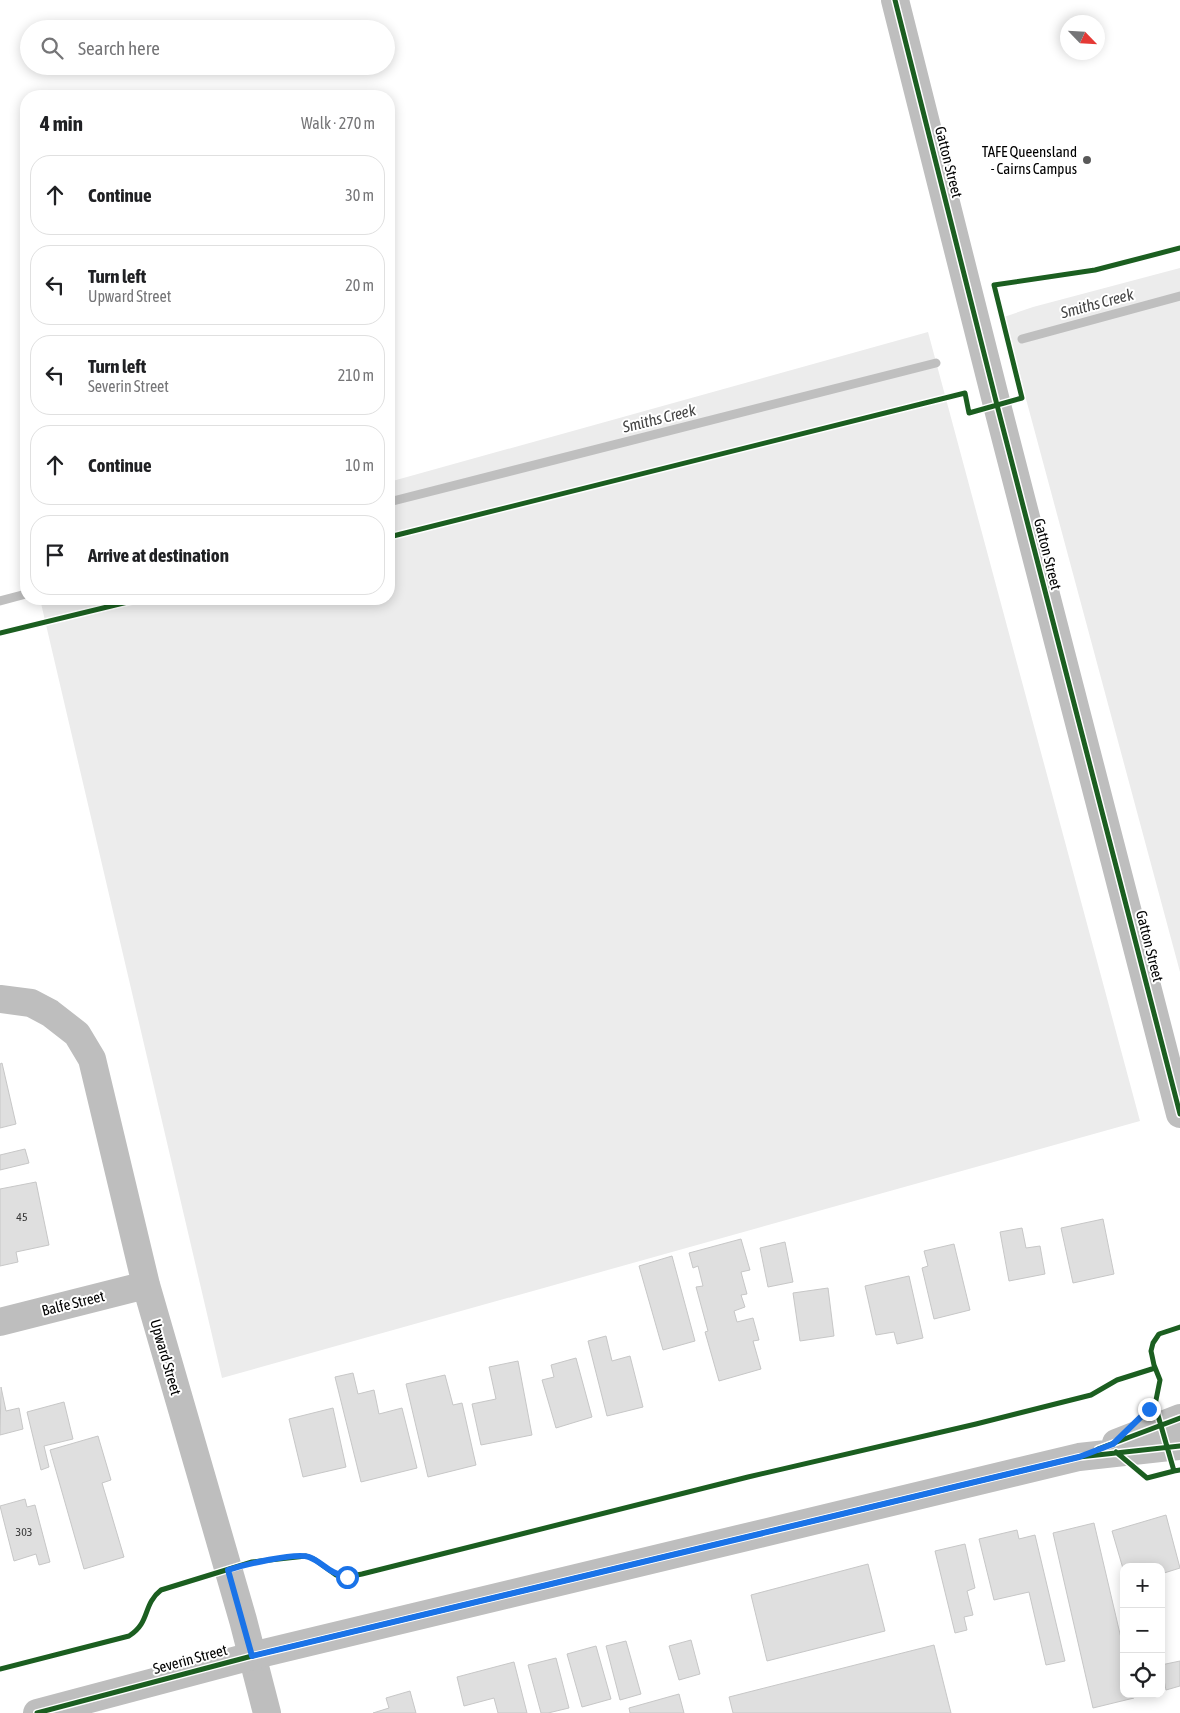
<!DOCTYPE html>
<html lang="en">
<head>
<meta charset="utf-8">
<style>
  :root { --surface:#fff; --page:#f6f6f6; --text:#202124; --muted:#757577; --line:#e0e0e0 }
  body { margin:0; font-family:"Asap Condensed",sans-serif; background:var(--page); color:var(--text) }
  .controls { position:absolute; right:15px; bottom:15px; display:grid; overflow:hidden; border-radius:10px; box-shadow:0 2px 12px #0003 }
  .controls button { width:45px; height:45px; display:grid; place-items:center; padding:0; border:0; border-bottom:1px solid var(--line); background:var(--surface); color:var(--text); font:25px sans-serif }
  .compass { position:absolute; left:1060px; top:15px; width:45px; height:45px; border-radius:50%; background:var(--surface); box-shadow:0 2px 12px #0003; rotate:115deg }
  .stop { position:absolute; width:15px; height:15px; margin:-11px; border:4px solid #1a73e8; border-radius:50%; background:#fff }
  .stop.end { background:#1a73e8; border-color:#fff; box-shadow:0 1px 5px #0008 }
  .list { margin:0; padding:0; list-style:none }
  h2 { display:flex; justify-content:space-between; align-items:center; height:65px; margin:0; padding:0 20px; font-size:21px }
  h2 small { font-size:16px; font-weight:400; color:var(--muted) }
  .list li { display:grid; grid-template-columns:32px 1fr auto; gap:15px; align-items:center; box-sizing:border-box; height:80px; margin:0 10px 10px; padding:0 10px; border:1px solid var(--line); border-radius:20px }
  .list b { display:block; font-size:19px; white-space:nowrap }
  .list p { margin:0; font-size:16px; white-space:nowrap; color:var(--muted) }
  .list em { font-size:16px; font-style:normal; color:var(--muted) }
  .icon { flex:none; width:28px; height:28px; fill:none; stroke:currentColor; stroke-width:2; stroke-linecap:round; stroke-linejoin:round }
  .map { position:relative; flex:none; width:1180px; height:1713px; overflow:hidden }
  .search { position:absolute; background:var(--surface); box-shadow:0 2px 12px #0003; left:20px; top:20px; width:375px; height:55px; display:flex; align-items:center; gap:12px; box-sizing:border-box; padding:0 18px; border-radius:28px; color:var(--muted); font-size:19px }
  .panel { position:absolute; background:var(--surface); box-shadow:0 2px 12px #0003; left:20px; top:90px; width:375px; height:515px; border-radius:20px }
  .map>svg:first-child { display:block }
</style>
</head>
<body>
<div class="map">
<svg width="1180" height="1713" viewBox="0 0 1180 1713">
  <rect width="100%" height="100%" fill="#fff"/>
  <path fill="#ececec" d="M1180 268V972L1004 317 1033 307Z
    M928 332 1140 1121 222 1378 40 599H389V482Z"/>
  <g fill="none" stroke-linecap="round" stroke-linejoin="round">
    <path stroke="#bfbfbf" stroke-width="9" d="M1022 339 1180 296
      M389 502 936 363
      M0 601 26 594"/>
  </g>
  <path fill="#dfdfdf" stroke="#c7c7c7" d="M2 1063 16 1124 0 1128V1064Z
    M25 1149 29 1163 0 1170V1155Z
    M36 1182 49 1245 16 1252 18 1262 0 1266V1189Z
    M1103 1219 1114 1274 1073 1283 1061 1228Z
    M1022 1228 1026 1248 1040 1246 1045 1274 1009 1281 1000 1232Z
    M741 1239 750 1270 741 1272 747 1294 741 1295 745 1307 734 1311 737 1322 753 1318 759 1340 753 1341 761 1369 719 1381 705 1332 708 1331 696 1287 703 1286 698 1266 693 1268 689 1253Z
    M785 1242 793 1282 768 1287 760 1248Z
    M954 1244 970 1310 934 1319 922 1268 928 1266 924 1251Z
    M672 1256 695 1341 663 1350 639 1266Z
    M909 1276 923 1338 897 1344 894 1332 876 1335 865 1286Z
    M828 1288 834 1336 800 1341 793 1293Z
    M606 1336 612 1361 630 1356 643 1407 607 1416 588 1341Z
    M576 1358 592 1417 556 1428 542 1380 554 1377 551 1365Z
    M518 1361 532 1435 481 1445 472 1404 496 1399 489 1367Z
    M353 1373 358 1394 374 1390 379 1414 402 1408 417 1468 361 1482 335 1377Z
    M445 1375 453 1405 462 1403 476 1465 428 1477 406 1384Z
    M1 1387 6 1411 19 1408 23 1429 0 1435Z
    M64 1402 73 1439 44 1446 49 1467 41 1470 27 1412Z
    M333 1408 346 1467 303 1477 289 1419Z
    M98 1436 111 1480 102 1483 124 1557 84 1569 50 1450Z
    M25 1499 27 1507 35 1505 50 1562 39 1565 36 1554 14 1561 0 1506Z
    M1166 1515 1180 1568 1161 1574V1567H1124V1572L1112 1531Z
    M1094 1523 1124 1651V1694H1134V1698L1093 1708 1053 1533Z
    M1017 1530 1019 1539 1035 1535 1065 1661 1046 1665 1029 1592 994 1600 979 1539Z
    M965 1544 975 1588 967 1591 973 1615 964 1617 967 1630 955 1633 935 1551Z
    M868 1564 885 1631 767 1661 751 1595Z
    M691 1640 700 1674 679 1680 669 1646Z
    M626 1641 641 1694 620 1700 606 1646Z
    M934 1645 951 1713H733L729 1697Z
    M596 1646 611 1699 582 1707 567 1654Z
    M556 1658 569 1708 548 1713H541L528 1665Z
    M1180 1661V1686L1166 1690 1161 1665Z
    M514 1662 527 1713H498L494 1698 464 1706 457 1677Z
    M410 1691 416 1713H373L389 1708 386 1698Z
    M679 1694 684 1713H630L629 1708Z"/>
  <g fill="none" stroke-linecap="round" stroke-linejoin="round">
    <path stroke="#bebebe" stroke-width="28" d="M0 999 31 1003 50 1013 77 1034 92 1059 146 1285 243 1620 267 1713
      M0 1322 146 1285"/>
    <path stroke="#bebebe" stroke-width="28" d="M895 0 997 405 1180 1114
      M1116 1443 1180 1418
      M37 1713 252 1656 1079 1457 1180 1446"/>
    <g stroke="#fff" stroke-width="8">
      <path id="cycleway" d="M895 0 997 405 1180 1114
        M389 537 965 393 969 413 1022 398 994 285 1095 270 1180 248
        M0 633 140 599
        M1180 1327 1159 1334 1153 1343 1151 1351 1154 1365 1160 1380 1155 1405 1174 1471 1180 1470
        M1098 1449 1180 1418
        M1116 1452 1147 1478 1174 1471
        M0 1669 129 1636C151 1622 142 1605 161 1590L252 1562 306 1556 314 1559 336 1575 347 1577 362 1574 748 1477 976 1424 1091 1395 1117 1380 1155 1368
        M37 1713 252 1656 1079 1457 1180 1446"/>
    </g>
    <use href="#cycleway" stroke="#1b5e20" stroke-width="5"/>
  </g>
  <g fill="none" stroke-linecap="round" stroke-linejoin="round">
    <path stroke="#1a73e8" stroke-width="6" d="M347 1577C328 1573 324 1563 309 1557 296 1552 243 1565 228 1570L252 1656 1079 1457 1113 1444 1149 1409"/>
  </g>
  <circle fill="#595959" stroke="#fff" stroke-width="2" cx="1087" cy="160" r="5"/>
  <g text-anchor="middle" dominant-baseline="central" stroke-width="4" stroke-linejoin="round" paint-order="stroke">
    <g font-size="12" fill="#383838">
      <text x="22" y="1217">45</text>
      <text x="24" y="1532">303</text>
    </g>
    <g font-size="15" fill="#000" stroke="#fff" text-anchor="end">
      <text x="1077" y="151">TAFE Queensland<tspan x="1077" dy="17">- Cairns Campus</tspan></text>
    </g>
    <g font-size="15" fill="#000" stroke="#fff">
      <text transform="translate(949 162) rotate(76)">Gatton Street</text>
      <text transform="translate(1048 554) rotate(76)">Gatton Street</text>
      <text transform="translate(1150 946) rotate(76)">Gatton Street</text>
      <text transform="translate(73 1303) rotate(-14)">Balfe Street</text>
      <text transform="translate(166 1357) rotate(74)">Upward Street</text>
      <text transform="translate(190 1659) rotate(-15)">Severin Street</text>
    </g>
    <g font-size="16" font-style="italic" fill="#444" stroke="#fff">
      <text transform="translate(1097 303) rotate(-15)">Smiths Creek</text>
      <text transform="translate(659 418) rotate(-14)">Smiths Creek</text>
    </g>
  </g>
</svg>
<div class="controls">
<button>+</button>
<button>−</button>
<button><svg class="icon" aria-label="locate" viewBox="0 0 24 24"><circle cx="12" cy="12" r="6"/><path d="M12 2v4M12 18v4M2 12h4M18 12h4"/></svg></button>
</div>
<svg class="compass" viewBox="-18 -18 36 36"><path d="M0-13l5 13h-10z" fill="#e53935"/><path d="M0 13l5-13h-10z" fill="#757577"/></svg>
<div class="stop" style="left:347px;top:1577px"></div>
<div class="stop end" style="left:1149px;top:1409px"></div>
<div class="search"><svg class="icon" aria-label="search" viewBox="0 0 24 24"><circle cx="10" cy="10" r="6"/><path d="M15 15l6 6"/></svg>Search here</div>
<section class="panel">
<h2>4 min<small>Walk · 270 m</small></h2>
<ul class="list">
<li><svg class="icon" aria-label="ahead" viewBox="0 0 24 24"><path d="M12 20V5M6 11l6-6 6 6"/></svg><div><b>Continue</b></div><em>30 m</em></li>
<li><svg class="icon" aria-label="left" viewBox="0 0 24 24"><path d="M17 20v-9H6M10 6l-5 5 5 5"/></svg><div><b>Turn left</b><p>Upward Street</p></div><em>20 m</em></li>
<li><svg class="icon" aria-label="left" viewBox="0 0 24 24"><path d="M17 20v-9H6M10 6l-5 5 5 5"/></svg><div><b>Turn left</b><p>Severin Street</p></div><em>210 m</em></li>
<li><svg class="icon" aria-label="ahead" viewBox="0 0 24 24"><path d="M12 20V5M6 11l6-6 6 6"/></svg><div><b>Continue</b></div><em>10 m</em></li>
<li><svg class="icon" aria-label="arrive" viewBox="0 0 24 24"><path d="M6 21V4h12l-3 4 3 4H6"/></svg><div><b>Arrive at destination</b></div></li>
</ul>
</section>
</div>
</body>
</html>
